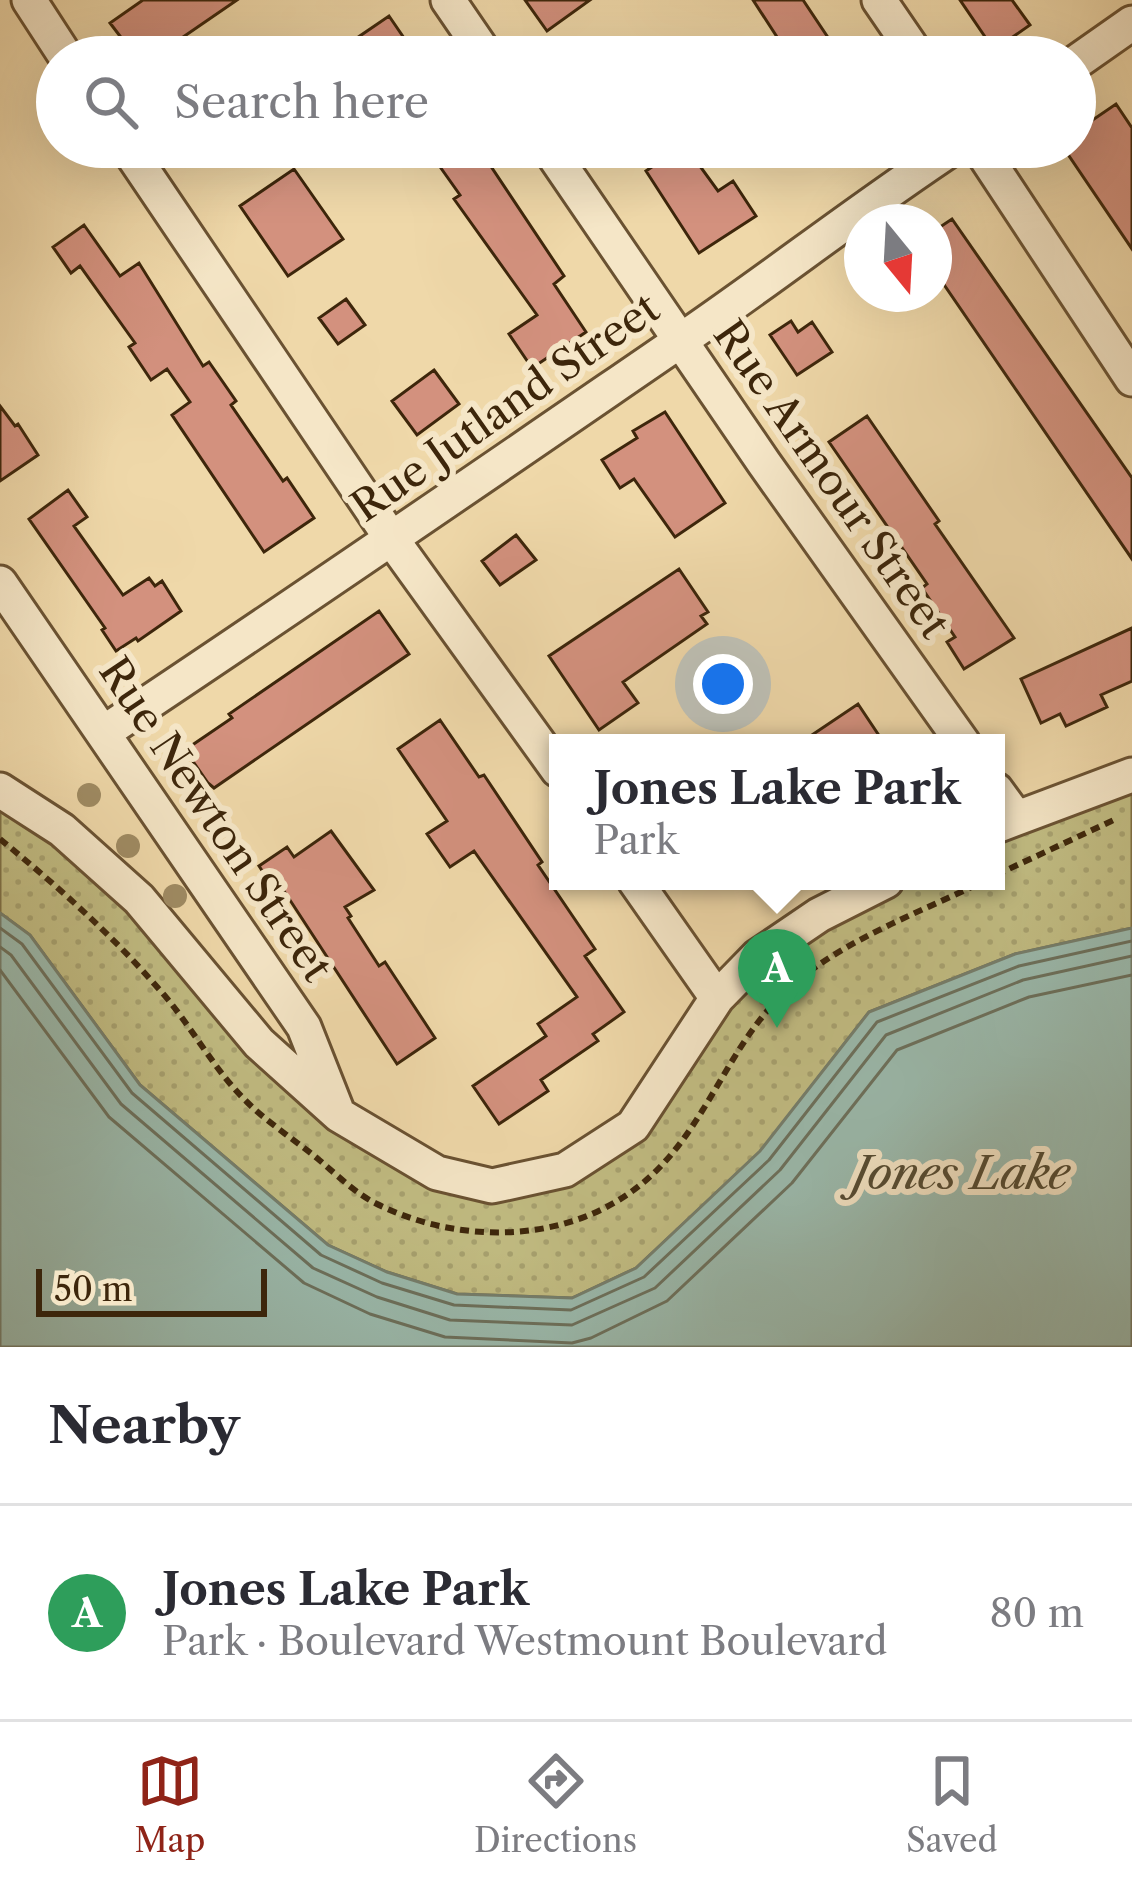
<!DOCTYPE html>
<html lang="en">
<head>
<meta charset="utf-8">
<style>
  :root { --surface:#fff; --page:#f7f7f7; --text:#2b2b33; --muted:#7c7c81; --line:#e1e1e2; --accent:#8f2418 }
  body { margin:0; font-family:"Libre Caslon Text",serif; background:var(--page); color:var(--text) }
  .compass { position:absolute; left:844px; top:204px; width:108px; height:108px; border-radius:50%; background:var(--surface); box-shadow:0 12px 48px #0002; rotate:162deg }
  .scale { position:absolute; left:36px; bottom:30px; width:231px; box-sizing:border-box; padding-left:12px; border:6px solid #3d260b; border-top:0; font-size:33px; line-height:42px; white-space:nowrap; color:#3d260b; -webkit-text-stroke:9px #f5e6c7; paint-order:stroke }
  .you { position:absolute; left:723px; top:684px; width:42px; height:42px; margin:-30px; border:9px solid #fff; border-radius:50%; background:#1a73e8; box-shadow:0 0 0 18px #1a73e833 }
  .badge { display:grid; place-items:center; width:78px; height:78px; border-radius:50%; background:var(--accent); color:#fff; font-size:39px; font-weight:700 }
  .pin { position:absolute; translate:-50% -99px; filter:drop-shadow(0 3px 6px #0008) }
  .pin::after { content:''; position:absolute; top:63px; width:42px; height:36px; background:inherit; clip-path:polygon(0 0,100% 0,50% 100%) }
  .popup { position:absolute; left:549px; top:734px; width:456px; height:156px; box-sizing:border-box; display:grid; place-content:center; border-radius:0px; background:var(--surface); filter:drop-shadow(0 3px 9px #0005); font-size:39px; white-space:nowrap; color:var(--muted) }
  .popup b { font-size:45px; color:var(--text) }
  .popup::after { content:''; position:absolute; left:50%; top:100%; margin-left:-24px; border:24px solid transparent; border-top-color:var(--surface) }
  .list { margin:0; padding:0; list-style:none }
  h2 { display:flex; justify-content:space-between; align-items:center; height:156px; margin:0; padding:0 48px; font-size:51px }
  h2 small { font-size:39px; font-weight:400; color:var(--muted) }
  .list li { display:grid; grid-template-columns:78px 1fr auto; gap:36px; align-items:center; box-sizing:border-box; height:216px; padding:0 48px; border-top:3px solid var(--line) }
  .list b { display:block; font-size:45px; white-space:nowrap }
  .list p { margin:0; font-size:39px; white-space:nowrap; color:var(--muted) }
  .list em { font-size:39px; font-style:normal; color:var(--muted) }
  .icon { flex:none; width:66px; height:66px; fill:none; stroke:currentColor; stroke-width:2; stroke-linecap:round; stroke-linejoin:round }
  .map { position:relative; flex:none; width:1132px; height:1347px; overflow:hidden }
  .search { position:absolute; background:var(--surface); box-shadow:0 12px 48px #0002; left:36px; right:36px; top:36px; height:132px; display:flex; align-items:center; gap:30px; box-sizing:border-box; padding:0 42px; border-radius:66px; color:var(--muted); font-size:45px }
  .sheet { height:372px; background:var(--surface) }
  nav { display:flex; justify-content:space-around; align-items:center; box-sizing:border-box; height:168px; border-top:3px solid var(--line); background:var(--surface); font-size:33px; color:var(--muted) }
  nav a { display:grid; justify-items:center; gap:6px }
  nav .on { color:var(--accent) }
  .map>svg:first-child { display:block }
</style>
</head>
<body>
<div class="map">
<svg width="1132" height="1347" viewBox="0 0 1132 1347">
  <defs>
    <pattern id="park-dots" width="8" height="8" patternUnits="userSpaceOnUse" patternTransform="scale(3)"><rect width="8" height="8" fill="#c1bc82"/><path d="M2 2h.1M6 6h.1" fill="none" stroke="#a7a16f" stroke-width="1.8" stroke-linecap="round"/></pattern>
  </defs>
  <rect width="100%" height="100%" fill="#efd8a9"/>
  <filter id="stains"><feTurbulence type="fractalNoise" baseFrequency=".00167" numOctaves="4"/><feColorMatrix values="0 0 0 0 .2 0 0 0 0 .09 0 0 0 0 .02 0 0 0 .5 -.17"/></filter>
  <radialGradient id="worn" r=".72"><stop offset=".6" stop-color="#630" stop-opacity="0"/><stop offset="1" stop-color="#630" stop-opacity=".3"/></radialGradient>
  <path fill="url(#park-dots)" stroke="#7f7146" stroke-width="3" d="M1132 775V928L1015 954 869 1012 761 1151 636 1268 572 1298 457 1294 387 1272 328 1245 140 1085 30 935 0 913V790L62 830 339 1115 492 1186 633 1126 717 998 886 881H996V826Z"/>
  <path fill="#9ab9ac" stroke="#757e6c" stroke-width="3" d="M0 913 30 935 140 1085 328 1245 387 1272 457 1294 572 1298 636 1268 760 1151 869 1012 1015 954 1132 928V1347H0Z"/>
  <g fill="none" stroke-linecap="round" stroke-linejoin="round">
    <path stroke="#6c705c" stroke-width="3" d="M0 928 22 944 132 1093 321 1255 382 1283 454 1305 571 1310 644 1277 769 1160 877 1022 1019 966 1132 941
      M0 947 11 955 121 1104 313 1268 377 1297 450 1320 572 1325 655 1288 780 1170 886 1035 1023 980 1132 956
      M0 970 109 1117 304 1283 370 1314 445 1337 572 1343 591 1338 667 1301 792 1183 897 1050 1029 997 1132 975"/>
  </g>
  <path fill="#d3917e" stroke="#3d260b" stroke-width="3" d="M143 0H237L154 57H100L123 40 110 23Z
    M525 0H590L547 31Z
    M753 0H803L841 57H790Z
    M960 0H1012L1030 25 994 50Z
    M389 16 417 57H366L354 40Z
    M1116 104 1132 128V249L1063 147H1075V132Z
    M426 147H478L564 276 554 284 586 332 532 368 509 334 537 315 454 199 460 195Z
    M678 149 682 155 689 151 718 191 733 181 756 216 699 253 646 171Z
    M294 169 343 239 288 276 240 206Z
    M952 219 1132 478V559L934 270V231Z
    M84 225 120 276 139 263 203 366 209 362 236 401 231 405 283 481 287 478 314 518 264 552 172 415 190 402 167 369 151 380 129 347 135 343 80 266 71 273 53 247Z
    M346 299 365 325 338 344 319 318Z
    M791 321 798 332 812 322 832 352 797 375 770 335Z
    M434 370 459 404 417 435 392 401Z
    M0 406 15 426 18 424 38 455 0 481Z
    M665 412 725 503 675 537 634 479 620 488 602 460 637 438 633 431Z
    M867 416 939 521 935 524 1014 638 964 669 947 642 955 637 922 588 927 584 829 442Z
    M68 490 87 517 74 526 123 595 149 578 155 586 162 581 181 611 138 641 136 638 116 651 102 630 105 628 29 519Z
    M516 535 536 560 500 585 482 561Z
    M679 569 708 612 701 616 707 624 623 682 638 703 599 730 549 656Z
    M379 611 409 654 214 788 208 783 185 750 232 718 229 714Z
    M1132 628V681L1101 695 1107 707 1066 726 1060 714 1041 723 1021 679Z
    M858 704 884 743H800Z
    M440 720 479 777 484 775 542 862 538 865 595 949 585 956 624 1012 593 1034 598 1041 541 1080 548 1091 499 1124 473 1086 546 1036 538 1024 577 997 474 851 450 867 427 834 447 821 398 749Z
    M331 831 374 890 345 907 351 916 348 918 379 966 385 962 435 1038 397 1064 284 891 278 895 259 866 287 847 294 857Z"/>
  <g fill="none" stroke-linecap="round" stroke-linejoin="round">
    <g stroke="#6a5232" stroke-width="39">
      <path id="minor" d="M29 0 66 57
        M448 0 487 57
        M879 0 918 57
        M1075 63 1132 23
        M127 147 393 541 558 770
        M548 147 764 463 963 743
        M979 147 1132 379
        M0 583 304 1027 336 1108
        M103 733C296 605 486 474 677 343 771 279 860 209 954 147
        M0 790 62 830 139 899 259 1043 339 1115 437 1173 492 1186 565 1170 633 1126 717 998 757 957 819 915 886 881
        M996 790 1015 816
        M996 826 1132 775
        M635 881 717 998"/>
    </g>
    <path stroke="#3d260b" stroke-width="6" stroke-dasharray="9 6" stroke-linecap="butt" d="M0 839C56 885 110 933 158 988 190 1023 213 1069 247 1102 268 1123 295 1140 318 1159 336 1174 355 1193 375 1203 464 1248 580 1244 654 1173 703 1126 725 1060 768 1010 821 947 911 917 984 881
      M996 875 1118 818"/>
    <use href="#minor" stroke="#f5e6c7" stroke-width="33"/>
  </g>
  <g fill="#9f8b63">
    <circle cx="89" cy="795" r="12"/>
    <circle cx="128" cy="846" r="12"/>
    <circle cx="175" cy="896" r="12"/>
  </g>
  <g text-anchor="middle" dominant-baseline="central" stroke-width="12" stroke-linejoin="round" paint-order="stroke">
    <g font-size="42" fill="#3d260b" stroke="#f5e6c7">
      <text transform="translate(505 407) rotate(-35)">Rue Jutland Street</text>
      <text transform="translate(832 479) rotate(55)">Rue Armour Street</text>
      <text transform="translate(216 819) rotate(56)">Rue Newton Street</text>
    </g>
    <g font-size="45" font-style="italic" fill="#544b33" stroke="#f5e6c7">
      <text x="961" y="1173">Jones Lake</text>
    </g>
  </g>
  <rect width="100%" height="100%" filter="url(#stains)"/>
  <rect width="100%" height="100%" fill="url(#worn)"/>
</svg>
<svg class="compass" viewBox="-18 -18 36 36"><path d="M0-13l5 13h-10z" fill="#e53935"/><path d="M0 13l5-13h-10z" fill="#7c7c81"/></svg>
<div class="scale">50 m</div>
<div class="you"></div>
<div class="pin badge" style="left:777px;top:1028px;background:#2e9e5b">A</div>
<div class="popup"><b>Jones Lake Park</b>Park</div>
<div class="search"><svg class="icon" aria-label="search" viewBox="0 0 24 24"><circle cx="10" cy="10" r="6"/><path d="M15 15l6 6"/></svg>Search here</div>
</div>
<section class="sheet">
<h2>Nearby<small></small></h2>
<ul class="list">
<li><span class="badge" style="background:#2e9e5b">A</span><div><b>Jones Lake Park</b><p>Park · Boulevard Westmount Boulevard</p></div><em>80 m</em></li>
</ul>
</section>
<nav>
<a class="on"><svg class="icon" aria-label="map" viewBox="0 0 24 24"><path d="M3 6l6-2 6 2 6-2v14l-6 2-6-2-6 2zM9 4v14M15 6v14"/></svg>Map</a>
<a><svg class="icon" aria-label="directions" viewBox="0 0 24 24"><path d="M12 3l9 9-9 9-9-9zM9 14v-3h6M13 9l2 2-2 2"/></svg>Directions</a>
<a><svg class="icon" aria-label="saved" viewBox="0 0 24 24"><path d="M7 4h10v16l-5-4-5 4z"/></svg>Saved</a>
</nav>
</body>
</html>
